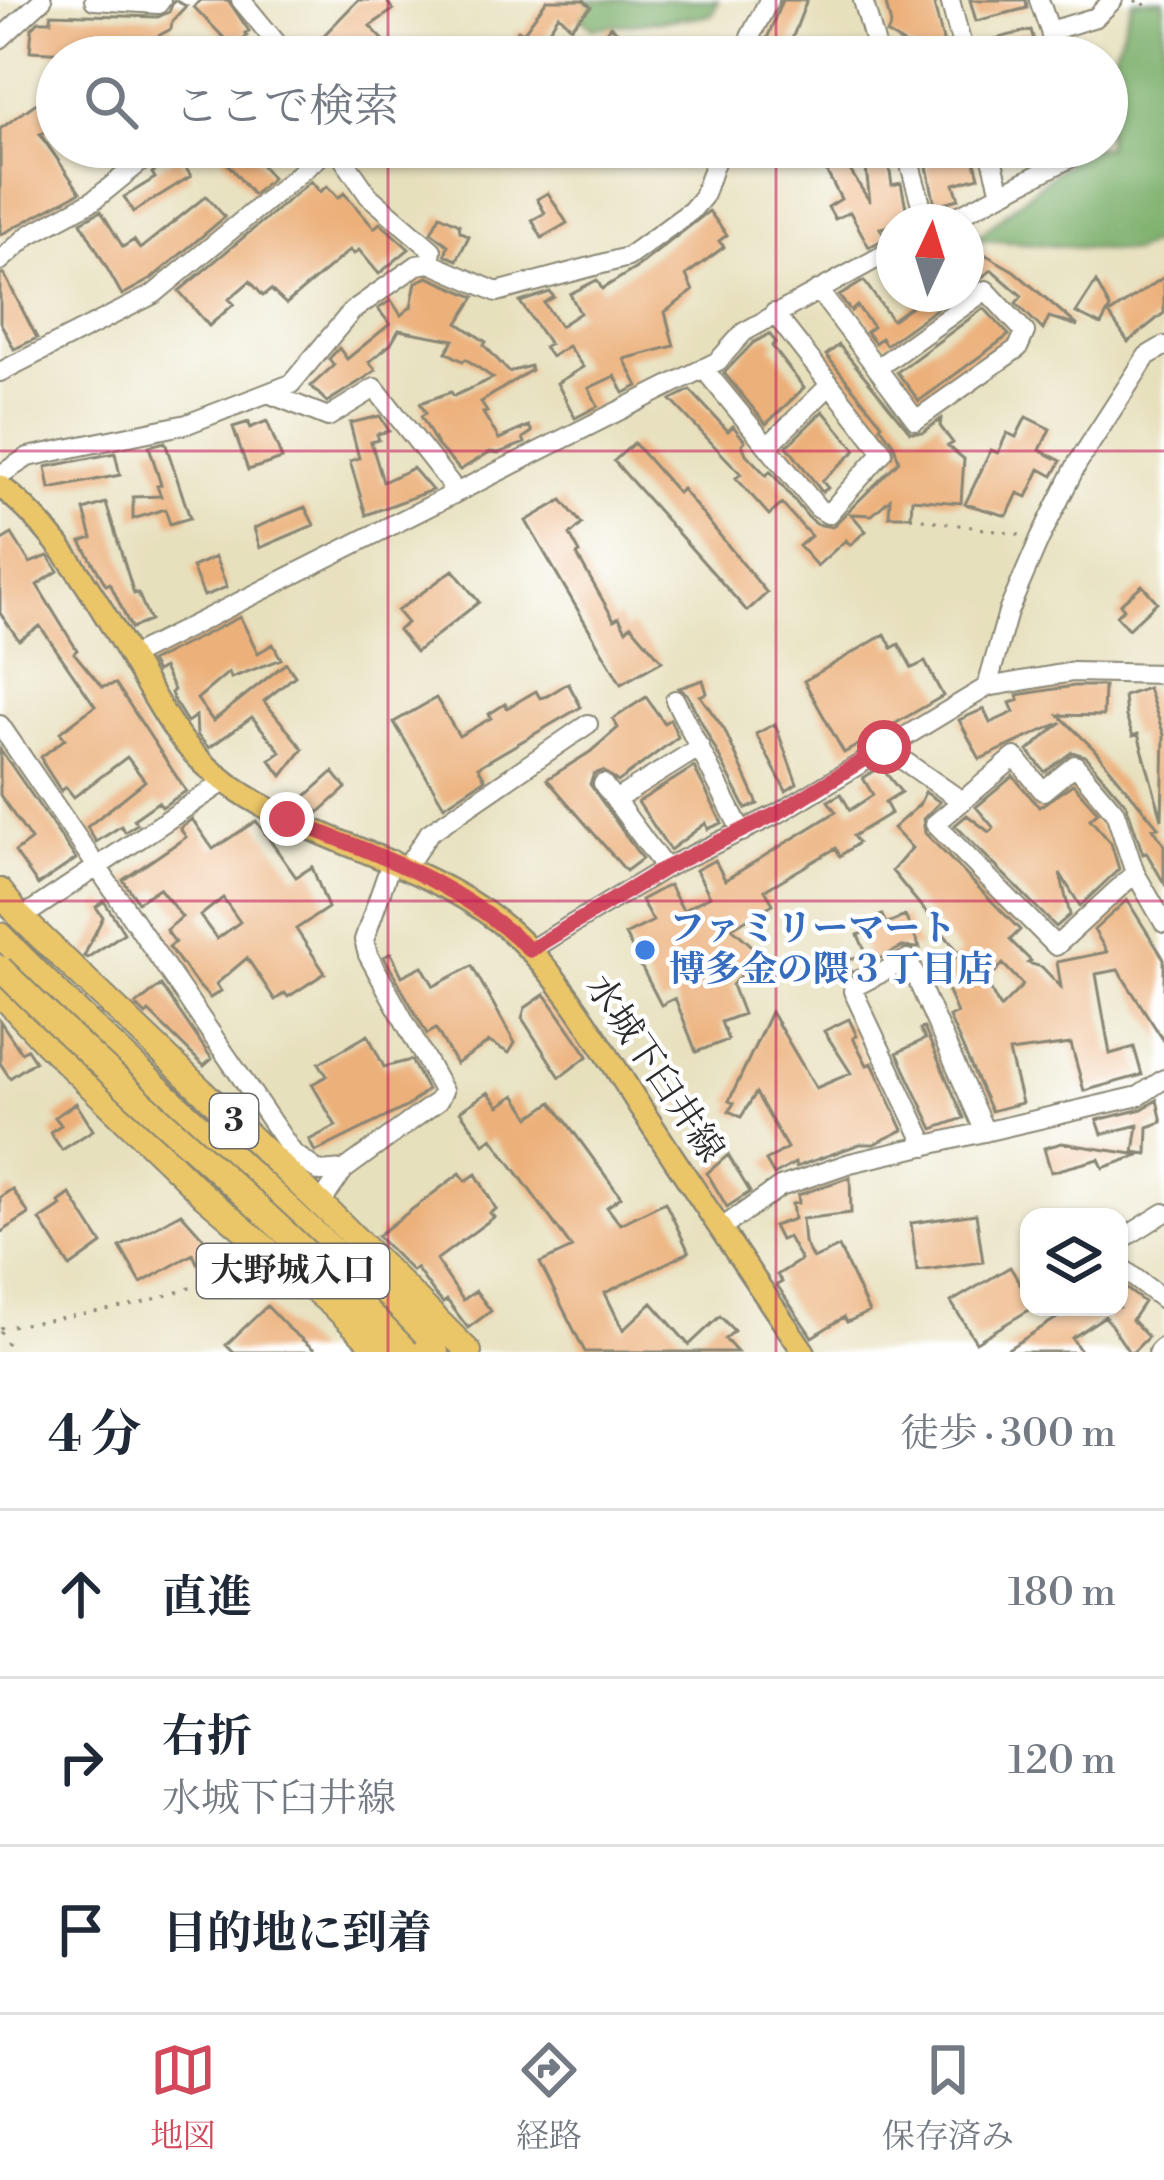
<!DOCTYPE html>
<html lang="ja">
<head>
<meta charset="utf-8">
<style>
  :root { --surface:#fff; --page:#f2f2f3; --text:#1f2937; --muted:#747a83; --line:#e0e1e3; --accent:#d1495b }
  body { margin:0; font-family:"Libre Bodoni","Noto Serif JP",serif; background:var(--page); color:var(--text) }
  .controls { position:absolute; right:36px; bottom:36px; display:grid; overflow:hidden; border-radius:24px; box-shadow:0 3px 9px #0004 }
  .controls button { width:108px; height:108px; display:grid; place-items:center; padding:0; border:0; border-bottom:3px solid var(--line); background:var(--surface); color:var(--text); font:60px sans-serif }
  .compass { position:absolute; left:876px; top:204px; width:108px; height:108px; border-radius:50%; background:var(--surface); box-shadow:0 3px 9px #0004; rotate:4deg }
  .stop { position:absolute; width:36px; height:36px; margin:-27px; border:9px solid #d1495b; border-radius:50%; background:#fff }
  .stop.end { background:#d1495b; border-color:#fff; box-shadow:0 3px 12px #0008 }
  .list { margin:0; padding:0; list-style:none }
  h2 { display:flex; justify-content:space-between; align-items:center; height:156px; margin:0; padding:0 48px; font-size:51px }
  h2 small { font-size:39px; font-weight:400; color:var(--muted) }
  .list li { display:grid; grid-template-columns:78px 1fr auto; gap:36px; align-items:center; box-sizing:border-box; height:168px; padding:0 48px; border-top:3px solid var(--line) }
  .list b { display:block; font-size:45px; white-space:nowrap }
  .list p { margin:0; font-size:39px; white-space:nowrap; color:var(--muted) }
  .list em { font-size:39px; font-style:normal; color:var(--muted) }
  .icon { flex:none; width:66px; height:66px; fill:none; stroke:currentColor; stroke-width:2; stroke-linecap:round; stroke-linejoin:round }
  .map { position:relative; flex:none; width:1164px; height:1352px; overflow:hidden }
  .search { position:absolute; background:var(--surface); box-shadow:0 3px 9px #0004; left:36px; right:36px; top:36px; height:132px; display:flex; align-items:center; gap:30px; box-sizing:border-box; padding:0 42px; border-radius:66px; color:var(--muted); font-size:45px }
  .sheet { height:660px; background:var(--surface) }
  nav { display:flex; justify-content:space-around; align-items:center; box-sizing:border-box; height:168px; border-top:3px solid var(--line); background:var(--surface); font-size:33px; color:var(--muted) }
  nav a { display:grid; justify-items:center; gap:6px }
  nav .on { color:var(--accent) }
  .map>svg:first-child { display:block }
</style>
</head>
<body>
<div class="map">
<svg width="1164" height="1352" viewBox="0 0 1164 1352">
  <rect width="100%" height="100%" fill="#fff"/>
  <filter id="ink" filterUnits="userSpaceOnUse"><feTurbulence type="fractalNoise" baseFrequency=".00833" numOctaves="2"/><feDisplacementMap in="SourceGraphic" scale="24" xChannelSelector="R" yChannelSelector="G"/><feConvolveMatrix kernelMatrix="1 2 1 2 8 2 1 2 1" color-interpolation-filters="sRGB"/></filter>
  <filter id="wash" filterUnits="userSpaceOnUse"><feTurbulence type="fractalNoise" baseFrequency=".004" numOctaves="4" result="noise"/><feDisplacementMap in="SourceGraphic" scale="48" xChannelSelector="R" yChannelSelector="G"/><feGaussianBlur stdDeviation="2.7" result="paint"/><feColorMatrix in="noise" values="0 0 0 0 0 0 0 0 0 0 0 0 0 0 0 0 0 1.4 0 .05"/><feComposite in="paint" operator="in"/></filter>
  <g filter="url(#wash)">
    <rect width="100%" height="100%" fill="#e7e0bd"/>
    <path fill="#7baf6b" stroke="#536d4b" stroke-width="3" d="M562 0H718L712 15 593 28Z
      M1133 0H1164V238L1132 252 975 239 1085 147H1107V75Z"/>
    <g id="blocks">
      <path fill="#ecb07a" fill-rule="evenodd" d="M174 0 186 6 172 21 171 29 158 36 165 43 142 50 139 42 92 41V54L30 51 32 28 39 21H51V14L158 17 169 12Z
        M200 0H228L249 31 245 33 247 36 239 44 235 40 230 44 194 7Z
        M358 0H386L393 10 370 26 400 57H345L324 35Z
        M547 0H584L591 7 571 27 559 15 539 44 560 57H537L512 40 518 30 523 33Z
        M782 0H807L785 57H760Z
        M885 0H933L947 57H926L887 34 891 25Z
        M970 0H1026L1027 8 976 21Z
        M610 26 626 38 622 44 641 57H588Z
        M1031 30 1035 44 1002 52 1003 57H981L978 43Z
        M51 97 57 128 40 134 80 192 0 235V129L35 104Z
        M214 147H247L272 178 253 195Z
        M886 147 892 185 901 183 909 222 880 228 886 238 869 247 850 212 835 219 828 207 841 199 822 163 839 153 870 202 864 152Z
        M923 147H971L979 177 954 184 959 199 935 205Z
        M178 156 191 176 133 212 124 197 155 178 152 173Z
        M311 181 320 192 327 186 338 198 344 193 374 228 380 223 409 249 379 274 359 250 354 254 350 250 286 304 271 290 263 296 250 281 229 299 234 304 209 326 179 291Z
        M548 193 567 223 542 238 532 220 545 213 537 199Z
        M206 196 225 217 151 279 122 295 81 222 101 211 123 247 134 240 140 249Z
        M709 211 727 235 719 241 724 247 686 275 693 291 665 312 674 346 624 359 638 386 624 393 615 376 589 388 598 406 575 418 557 383 583 367 568 346 551 357 544 347 549 344 520 302 550 292 554 297 544 303 560 326 580 313 570 294 597 280 602 289 636 268Z
        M440 215 459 224 460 231 469 236 457 260 445 255 448 245 431 232Z
        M979 251 1014 271 1078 326 1049 317 1043 330 1016 303 1022 296 992 270 966 288V265Z
        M0 274H4L37 338 14 349 0 322Z
        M428 277 475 297 458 323 486 342 484 345 509 372 530 366 531 370 481 402 487 412 483 413 499 439 529 426 532 432 523 438 525 443 499 453 490 452 460 470 437 445 421 416 426 413 420 403 451 392 454 396 493 378 466 359 463 361 446 352 454 340 399 330 391 344 369 362 376 370 365 378 327 402 311 386 334 365 329 359 339 348 347 359 390 324 378 309 391 300 401 315 411 307 416 282Z
        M1164 277V313L1128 342 1109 314Z
        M864 281 892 320 928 294H957L886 345 881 338 875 343 866 332 873 327 857 306 851 311 839 296Z
        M1096 282 1110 308 1101 325 1076 313Z
        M984 308 1009 335 919 401 897 372Z
        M769 334 776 342 772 346 804 388 766 424 724 373 753 343Z
        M839 345 910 432H923L941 419 940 426 953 443 948 446 964 459 961 503 912 499 911 516H889L890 499 872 515 851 514 866 531 850 545 846 540 817 566 799 546 811 536 782 504 769 515 736 478 741 474 671 400 690 390 728 431 733 426 745 441 742 444 746 454 766 475 770 471 808 517 816 524 832 527 899 461 894 445 880 426 882 424 826 355Z
        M823 411 856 450 822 481 828 488 822 492 787 446Z
        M380 416 389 431 377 434 379 440 371 442 383 482 413 468 432 490 366 515 350 461 359 458 350 423Z
        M1026 417 1050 429 1040 450 1061 461 1053 476 1040 469 1027 497 1018 493 1007 516 965 504 991 450 998 453 1007 433 1016 437Z
        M267 421 282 459 248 470 233 427 249 422 250 428Z
        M165 442 190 518 170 524 165 509 133 519V497L161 496 157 486 161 485 149 446Z
        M634 443 678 493 682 489 767 593 747 611 614 461Z
        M115 453 120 475 50 489 46 467Z
        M562 500 582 524 570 535 580 553 577 555 614 620 619 617 626 630 631 625 662 661 621 684 526 521Z
        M106 503 134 594 138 593 150 621 131 628 110 583 106 585 81 542 92 538 84 510Z
        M305 507 314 525 260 548 254 528Z
        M12 534 30 563 48 556 58 571 37 585 77 650 74 653 102 687 116 684 186 791 162 807 158 802 134 819 137 824 125 832 121 826 96 842 87 827 145 781 127 757 74 797 66 787 61 791 43 763 41 757 65 739 60 732 95 706 40 626 19 640 0 613V541Z
        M215 557 227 587 204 596 192 567Z
        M453 570 479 602 416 652 398 630 407 623 397 611Z
        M1142 585 1157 602 1128 629 1116 615 1124 609 1120 604Z
        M240 617 258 653 273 644 281 659 231 678 229 672 197 699 213 721 286 663 295 676 264 701 303 749 282 776 270 760 281 752 252 717 209 748 197 735 196 716 187 722 174 701 171 693 174 690 163 668 156 672 150 662Z
        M885 634 892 648 899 644 912 668 925 662 943 696 844 753 804 681Z
        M703 680 707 693 700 696 724 729 758 804 746 809 687 694 679 688Z
        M568 683 581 707 478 767 485 779 444 806 394 722 436 698 459 736 491 718 489 714 505 704 507 708 536 691 540 698 547 696Z
        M1074 686H1104L1103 716 1059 715 1094 749 1158 827 1153 828 1164 845V883L1146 852 1143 854 1126 804 1085 756 1072 752 1045 772 1028 751 1062 722 980 759 959 720 984 709 990 723 1014 712 1010 703 1019 700 1017 695Z
        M1148 688 1164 735 1162 819 1138 734 1133 736 1126 717 1124 696Z
        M646 697 664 723 670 719 678 737 618 782 603 771 594 774 590 784 642 859 626 871 547 779 590 752 618 728 613 719Z
        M775 724 797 784 786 791 756 734Z
        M0 749 76 859 38 885 15 852 31 840 0 795Z
        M694 767 722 823 708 829 706 823 670 850 638 802Z
        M881 767 901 792 885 802 891 813 853 836 858 843 840 856 836 848 765 890 773 904 732 928 760 953 732 985 743 1014 721 1022 728 1040 696 1052 675 998 661 1005 625 935 653 921 641 900 669 885 683 910 710 896 696 870 715 860 725 880 836 812 828 801 841 794 850 810 873 795 863 778Z
        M333 772 346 788 318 813 305 797Z
        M1013 776 1039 807 1073 784 1098 812 1090 819 1111 843 1119 869 1080 906 1060 873 1070 915 1056 927 955 825 967 815 989 832 994 828 976 807Z
        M925 792 940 802 923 819 925 833 1020 930 1010 940 1031 961 1028 963 1042 967 1061 987 1057 962 1107 952 1094 930 1127 900 1164 959V1041L1118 970 1096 974 1110 1054 1134 1047 1142 1075 1084 1091 1071 1044 1009 1052 1022 1103 991 1111 949 1017 957 1013 937 966 961 955 892 871 912 848 893 828 919 805ZM1003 964 1023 985 1000 1008 986 981Z
        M192 819 213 849 256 821 296 877 312 867 328 908 296 929 325 973 288 997 285 993 275 1000 247 958 216 984 221 991 210 998 196 983 169 947 175 942 166 930 182 917 159 888 138 902 123 880 186 837 180 828ZM223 898 240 922 217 939 200 916Z
        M104 901 124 933 87 958 84 956 103 917 96 907Z
        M882 915 886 924 905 916 920 948 902 947 852 973 846 961 866 953 858 935 872 929 869 921Z
        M391 953 402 976 422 966 434 986 472 966 515 1043 509 1053 489 1042 456 1064 436 1029 427 1034 384 957Z
        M161 985 212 1059 204 1066 149 1012 146 1015 136 1005Z
        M545 994 588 1056 560 1077 522 1018 525 1008Z
        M771 1012 816 1088 851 1073 824 1031 849 1019 857 1036 853 1038 867 1065 872 1063 903 1130 874 1144H860L796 1167 795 1163 774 1175 766 1161 787 1148 756 1093 741 1117 729 1111 734 1103 729 1101Z
        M0 1021 21 1052 27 1049 35 1061 10 1078 0 1063Z
        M924 1028 964 1118 933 1129 897 1053 925 1039 920 1029Z
        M368 1035 384 1067 411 1060 427 1090 408 1106 315 1152 309 1140 336 1126 312 1084 327 1076 319 1063Z
        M488 1092 499 1106 515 1095 530 1117 552 1102 621 1197 607 1207 620 1224 665 1202 689 1252 605 1293 623 1330 652 1303 689 1345 720 1316 734 1331 725 1339 737 1352H585L540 1263 572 1248 492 1138 484 1144 460 1111Z
        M1157 1100 1162 1122 1148 1127 1147 1154 1134 1152 1138 1125 1102 1134 1097 1120 1142 1109Z
        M76 1103 93 1130 62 1150 50 1132 61 1125 55 1117Z
        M1062 1143 1094 1148 1140 1155 1103 1168 1099 1159 1051 1172 1044 1148Z
        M728 1155 750 1192 727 1207 707 1173Z
        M460 1173 466 1181 476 1174 496 1209 490 1213 494 1217 436 1260 463 1300 476 1291 491 1311 468 1328 447 1300 443 1303 434 1293 416 1268 412 1271 377 1236Z
        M850 1177 851 1213 802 1219 804 1242 813 1259 839 1247 869 1312 847 1322 844 1317 812 1337 777 1285 782 1282 777 1275 801 1260 788 1237 780 1240 773 1226 794 1219 792 1204 799 1203 798 1195Z
        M12 1189 29 1214 0 1233V1197Z
        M70 1194 102 1244 70 1267 40 1220 61 1206 59 1202Z
        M181 1213 214 1250 197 1263 193 1254 141 1283 120 1247Z
        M976 1214 983 1262 917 1271 911 1223Z
        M1010 1267 1029 1298V1310L976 1342 951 1302Z
        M1119 1283 1144 1302 1132 1320 1148 1337 1133 1352H1129L1105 1316 1072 1338 1081 1352H1003L1060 1316 1055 1307H1119Z
        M267 1306 287 1327 317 1352H233L226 1345Z"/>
    </g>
  </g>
  <g filter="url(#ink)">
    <use href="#blocks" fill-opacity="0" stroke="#898674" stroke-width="3"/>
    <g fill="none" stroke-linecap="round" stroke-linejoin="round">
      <g stroke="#898674" stroke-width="22">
        <path id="minor" d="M94 0 158 4 161 0
          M241 0 288 57
          M863 0 879 57
          M950 0 965 57
          M1039 0 1050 31
          M0 39 42 0
          M431 57 466 49
          M746 57 750 37 769 0
          M1055 57 1050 31 1096 17 1113 0
          M905 147 926 222
          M989 147 1001 193
          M946 222 1070 158 1073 147
          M0 261 29 235 94 200 159 147
          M430 263 497 292 628 257 691 211 703 197 720 147
          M818 290 916 420 1018 348 1025 332 986 290 877 368
          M703 368 818 508 828 514 883 452 774 313
          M0 372 154 294 331 147
          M270 394 328 417 375 388 450 483 452 495
          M768 446 830 385
          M0 475 28 457 187 424 291 384 352 311 417 265 430 263 432 250 369 196 335 147
          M130 657 718 361 744 332 894 249
          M987 687 1008 612 1040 538 1077 464 1147 356 1164 346
          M675 700 742 832
          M0 725 293 1153 320 1172 344 1170
          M884 747 962 801
          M603 784 665 868
          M615 800 700 747
          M407 866 429 833 588 724
          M1135 873 1056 946 935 824 1015 757 1043 791 1075 765 1115 812 1135 873 1164 923
          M21 918 224 782
          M530 950 665 868 779 813 987 687 1073 672 1164 674
          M926 1146 853 991 856 986 908 959 985 1132
          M320 1204 344 1170 438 1101 443 1091 368 955 364 940 392 860
          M720 1229 780 1187 850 1163 1139 1096 1164 1079
          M1119 1241 1164 1213
          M1119 1266 1164 1300
          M1158 1352 1164 1346"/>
      </g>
      <g stroke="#898674" stroke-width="26">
        <path id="major" d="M0 486C65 536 103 612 145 682 161 708 175 735 197 757 280 840 405 848 499 922 560 970 600 1045 642 1110 695 1191 749 1272 804 1352"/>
      </g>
      <g stroke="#898674" stroke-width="28">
        <path id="highway" d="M0 891 21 918 329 1212 469 1352
          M0 935C140 1079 296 1207 436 1352
          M0 993 46 1043 202 1194"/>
      </g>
      <path stroke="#898674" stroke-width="3" stroke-dasharray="3 9" stroke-linecap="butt" d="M1135 0 1142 7 1149 0
        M910 517 1021 535
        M0 1328 135 1305 254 1268
        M0 1331 11 1352"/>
      <use href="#minor" stroke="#fff" stroke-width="18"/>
      <use href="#major" stroke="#ebc669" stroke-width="21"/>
      <use href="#highway" stroke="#ebc669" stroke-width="24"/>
      <g stroke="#898674" stroke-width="28" stroke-linecap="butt">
        <path id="highway-bridge" d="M0 968C132 1100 278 1217 407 1352
          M202 1194 336 1308 381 1352"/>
      </g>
      <use href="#highway-bridge" stroke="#ebc669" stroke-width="24"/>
    </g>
  </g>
  <g fill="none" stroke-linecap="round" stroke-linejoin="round" filter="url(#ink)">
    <path stroke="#d1495b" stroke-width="15" d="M287 819C378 855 457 881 530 950L665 868 778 813 884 747"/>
  </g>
  <path fill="none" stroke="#c2185b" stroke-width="3" stroke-opacity="0.55" d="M388 0V57M776 0V57M388 147V1352M776 147V1352M0 451H1164M0 901H1164"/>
  <circle fill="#3f7fe0" stroke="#fff" stroke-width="4.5" cx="645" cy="950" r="12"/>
  <g text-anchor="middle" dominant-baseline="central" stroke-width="9" stroke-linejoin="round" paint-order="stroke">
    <g fill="#fff" stroke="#6b6b6b" stroke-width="3">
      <rect x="210" y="1094" width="48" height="54" rx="9"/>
      <rect x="197" y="1244" width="192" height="54" rx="9"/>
    </g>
    <g font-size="33" font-weight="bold" fill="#2b2b2b">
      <text x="234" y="1121">3</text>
      <text x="293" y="1271">大野城入口</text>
    </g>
    <g font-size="36" font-weight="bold" fill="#366cbe" stroke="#fff" text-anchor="start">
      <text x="669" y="929">ファミリーマート<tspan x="669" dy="41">博多金の隈３丁目店</tspan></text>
    </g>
    <g font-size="36" fill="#2b2b2b" stroke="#fff">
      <text transform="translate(654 1069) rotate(56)">水城下臼井線</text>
    </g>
  </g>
</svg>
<div class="controls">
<button><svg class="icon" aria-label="layers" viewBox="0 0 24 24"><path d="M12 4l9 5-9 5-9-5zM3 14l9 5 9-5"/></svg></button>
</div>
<svg class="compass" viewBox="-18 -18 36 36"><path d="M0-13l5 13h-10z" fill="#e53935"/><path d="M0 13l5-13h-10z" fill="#747a83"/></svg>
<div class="stop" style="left:884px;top:747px"></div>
<div class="stop end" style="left:287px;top:819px"></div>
<div class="search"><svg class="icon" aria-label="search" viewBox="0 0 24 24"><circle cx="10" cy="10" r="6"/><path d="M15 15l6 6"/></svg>ここで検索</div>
</div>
<section class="sheet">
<h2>4 分<small>徒歩 · 300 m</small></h2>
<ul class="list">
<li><svg class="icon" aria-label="ahead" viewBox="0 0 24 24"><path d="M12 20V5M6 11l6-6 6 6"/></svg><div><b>直進</b></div><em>180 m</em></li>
<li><svg class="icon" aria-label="right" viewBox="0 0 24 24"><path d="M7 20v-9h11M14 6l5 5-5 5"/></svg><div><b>右折</b><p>水城下臼井線</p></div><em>120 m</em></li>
<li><svg class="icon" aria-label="arrive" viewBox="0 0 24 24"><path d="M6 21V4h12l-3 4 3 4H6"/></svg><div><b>目的地に到着</b></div></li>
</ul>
</section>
<nav>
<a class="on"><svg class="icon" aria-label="map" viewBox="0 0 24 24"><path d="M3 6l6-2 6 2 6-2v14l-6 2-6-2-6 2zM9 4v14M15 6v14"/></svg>地図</a>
<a><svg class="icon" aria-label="directions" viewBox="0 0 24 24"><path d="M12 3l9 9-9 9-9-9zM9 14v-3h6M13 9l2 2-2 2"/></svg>経路</a>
<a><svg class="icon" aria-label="saved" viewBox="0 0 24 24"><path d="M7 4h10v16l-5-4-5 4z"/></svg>保存済み</a>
</nav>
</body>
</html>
